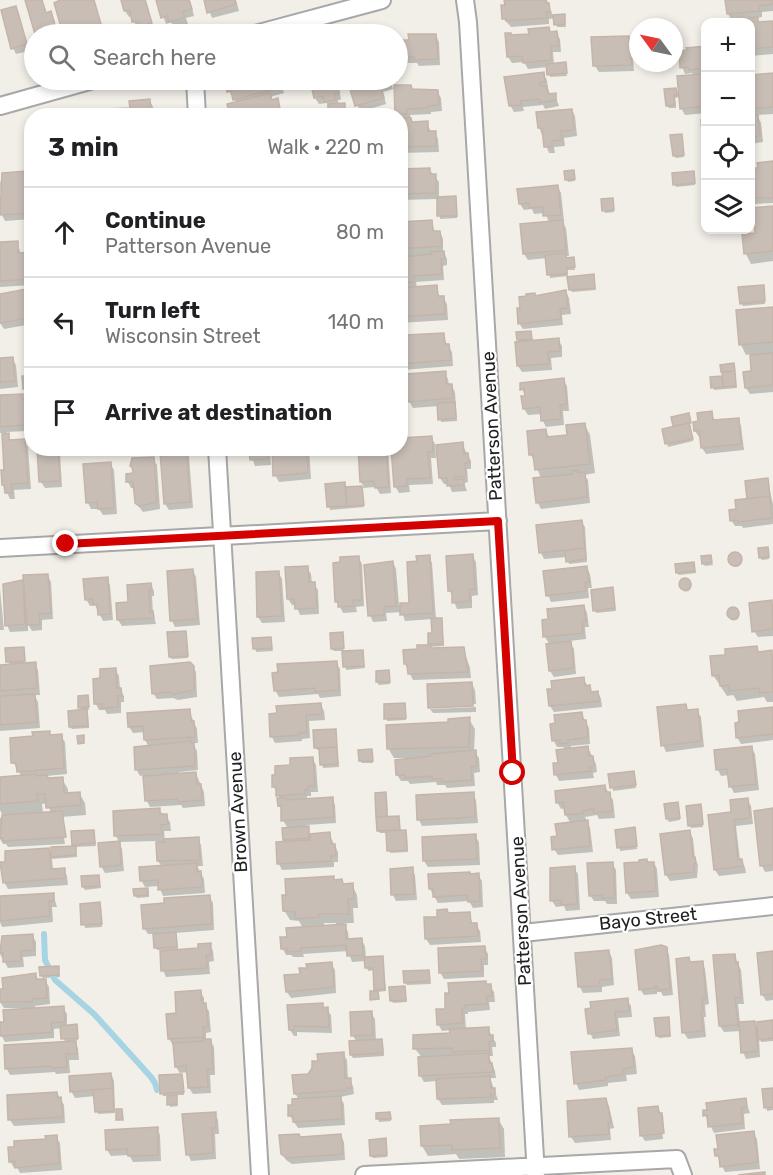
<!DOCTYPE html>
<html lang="en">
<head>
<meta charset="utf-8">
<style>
  :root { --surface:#fff; --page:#f6f6f6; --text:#202124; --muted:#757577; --line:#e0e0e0 }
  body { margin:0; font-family:Rubik,sans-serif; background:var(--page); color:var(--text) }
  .controls { position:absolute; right:18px; top:18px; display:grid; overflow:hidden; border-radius:12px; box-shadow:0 3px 9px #0003 }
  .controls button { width:54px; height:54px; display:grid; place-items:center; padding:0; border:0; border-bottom:2px solid var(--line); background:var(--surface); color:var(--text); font:30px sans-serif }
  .compass { position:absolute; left:629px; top:18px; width:54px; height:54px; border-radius:50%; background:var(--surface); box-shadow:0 3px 9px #0003; rotate:303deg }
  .stop { position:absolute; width:18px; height:18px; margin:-14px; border:4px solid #d30100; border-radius:50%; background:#fff }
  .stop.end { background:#d30100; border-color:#fff; box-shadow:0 2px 6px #0008 }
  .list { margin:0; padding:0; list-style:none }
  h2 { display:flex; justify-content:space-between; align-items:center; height:78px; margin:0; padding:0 24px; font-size:26px }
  h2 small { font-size:20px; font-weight:400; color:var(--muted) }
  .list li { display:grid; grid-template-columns:39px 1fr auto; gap:18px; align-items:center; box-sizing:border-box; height:90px; padding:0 24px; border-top:2px solid var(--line) }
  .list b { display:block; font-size:22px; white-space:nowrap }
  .list p { margin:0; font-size:20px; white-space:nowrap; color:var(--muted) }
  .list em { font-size:20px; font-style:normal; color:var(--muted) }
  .icon { flex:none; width:33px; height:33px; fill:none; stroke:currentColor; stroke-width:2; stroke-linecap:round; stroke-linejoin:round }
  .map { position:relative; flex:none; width:773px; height:1175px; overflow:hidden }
  .search { position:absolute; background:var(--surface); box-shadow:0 3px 9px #0003; left:24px; top:24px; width:384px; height:66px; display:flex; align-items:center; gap:15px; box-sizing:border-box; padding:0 21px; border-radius:33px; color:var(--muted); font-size:22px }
  .panel { position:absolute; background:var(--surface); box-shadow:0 3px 9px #0003; left:24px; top:108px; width:384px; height:348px; border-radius:24px }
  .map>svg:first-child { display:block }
</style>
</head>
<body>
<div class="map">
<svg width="773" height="1175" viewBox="0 0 773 1175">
  <rect width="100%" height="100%" fill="#f2efe8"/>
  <path fill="#0003" fill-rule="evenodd" d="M27 0H42L47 14 50 13 54 19 57 32 50 34H36Z
    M62 0H94L103 31 95 34H65L56 4Z
    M122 0H146L154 30 144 33 142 28H137L132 16 129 17 125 11Z
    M157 0H190L194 16 186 18 188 24 174 28 171 22 166 24Z
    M205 0H236L239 11 212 18Z
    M506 0H547L553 16 564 15 566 27H557L555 18 549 19V24L511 27 504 19Z
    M727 0H773V11L762 12V17L756 18 760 24 773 23V54L750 56V22H719L732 21 728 14Z
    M16 8 19 14 29 51 16 54 13 48Z
    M548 29 551 34 556 33 560 39 561 52H553L554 65 565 64 567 76 550 77 548 67 528 69 524 62 512 63 508 57 506 35 512 37 530 35Z
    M436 36 439 42 440 65 419 66 417 63H402L398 57V42Z
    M629 37 632 44 634 71 599 72 595 66Z
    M706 48V74L701 75 705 82 706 113 685 115 681 108 694 76 692 73 685 74 682 67Z
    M543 74 547 80 548 89 550 94 555 95 559 106 545 109 543 105 523 107 524 111 514 112 510 105Z
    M773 75V114L757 115 761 123 763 142 750 144V88H755Z
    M229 80H280L284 93 270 97 273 101 277 100 283 115 232 116 237 103 229 91Z
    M285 80H294L296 86 288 88Z
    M312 80H338L341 100H338L339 105H344L346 116H330L327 103 319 104 315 98Z
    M376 80H389L391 82 393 89 383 92 386 104 360 112 351 87Z
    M411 86 413 91H437L441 98 442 111 431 112V114L410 115 413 123H427L431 132H435L438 139 439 152 400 153V116L397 114 396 87Z
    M676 89 680 97 675 98 676 108H669L667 106Z
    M150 101 153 107 154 116H110Z
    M572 110 575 116 577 136 564 138 565 146 554 147 555 153H549L539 127Z
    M681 136 684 157 676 158 674 156Z
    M773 163V203L754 204 750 198V174Z
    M429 169 439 182V198H455L456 200 457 218 440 219 438 199 400 200V170Z
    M26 172 32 180V219L5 221 2 215 0 182Z
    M573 172 575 181 568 182 566 179Z
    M693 172 695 185 676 187 675 184Z
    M557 186 561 193 564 221H562L566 228 569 256H566L567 260 573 259 575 270H567L568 276 550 278 547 258 528 260 524 254 549 222 545 213 534 214 532 209 524 210 520 204Z
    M612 200 614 212 605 213 604 210Z
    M773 208V261L751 264 746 254Z
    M431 222 435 232H440L443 239V252L447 259V265L443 266 444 280 416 282 417 288 436 286 440 298 443 297 447 304 448 320 400 323V225Z
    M17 242 21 254 32 253V285L0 287V244Z
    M593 276 596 290 572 292 570 289Z
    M32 289V324L4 329 0 323V296Z
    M764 289 765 304 743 306 741 303Z
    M566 292 569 298 571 314 562 315 563 325 523 329 519 323 535 297Z
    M773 308V392L750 394 746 388 753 372 752 354 746 355 741 345 738 312Z
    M531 333 532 342 558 340 562 346V357L551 358 552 370 522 372 518 366 520 343 518 340Z
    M443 334 447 345 452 352 453 366 402 370 400 353Z
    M12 358 16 365 18 387 0 389V359Z
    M733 365 737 388 714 390 712 378 724 377 722 366Z
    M445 373 448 379 449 385H451L455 392 457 421 441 422 439 406 413 408 409 401Z
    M563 380 567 386 569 411H563L564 425 546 427 543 421 542 414 528 415 524 409 523 397H526L522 389Z
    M22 395 25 401 32 400V423H27L28 431 6 432 12 442 24 441 28 447 31 489 14 490 15 499H10L3 484 6 472 3 433H0V397Z
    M711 413 715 421 738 419 741 426 744 450 706 454 702 448 701 437H699L695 431 700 423Z
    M673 418H689L693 441 668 447 664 430 674 428Z
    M585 425 590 435 595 473 584 475 588 480 590 503 541 509 538 503 541 478 531 454 545 430 550 438 569 436Z
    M431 437 435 444 436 458H431L433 484 409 485 410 492 399 493 395 486 400 448Z
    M462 444 471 461V469H467L468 482 464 483 467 491 452 492 449 484H444L440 478Z
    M58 448 60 453 62 487 45 488 41 482Z
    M158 448 186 450 189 457 193 508 169 510 165 504 162 458Z
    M241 448H270L271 465 255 466 251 455 244 456Z
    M273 448H309L311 479 279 482 275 475Z
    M359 448H388L391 493 380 494 376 487 362 488 364 507 330 510 326 485 344 484 346 488 364 487 361 482Z
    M153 459 157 465 160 509 143 512 136 503 135 488H131L128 482Z
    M110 463 114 470 117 514 103 515 99 509H91L88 503Z
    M767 480 773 504V524L743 528 742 526H735L731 520Z
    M581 521 585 527 587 562 569 564 567 557 544 559 541 553 538 526Z
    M767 548 769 559 762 560 760 557Z
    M730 561a6 6 0 1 1 12 0a6 6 0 1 1-12 0Z
    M472 555 476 562 478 595 472 596V608L457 609 450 591Z
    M710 556 713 565 705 566 703 563Z
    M358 557 362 564 364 606 356 607 357 612 343 613 337 601Z
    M429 557 432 563 436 619H441L442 622 444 646 426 647V650L463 648 470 668 471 678 413 680 405 664 418 650V647L431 646 429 635H434L433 619 405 621 402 612 386 613 387 621 373 622 370 615 393 562 396 569 399 605 411 604 418 563Z
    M694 564 696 573 679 575 677 573Z
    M586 567 590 574 592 588H588L589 598 551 602 548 595Z
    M307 568 311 574 312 584H314L318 590 319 614 300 615 296 605H292L288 599Z
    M193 571 196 577 200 625 175 627 172 621Z
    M278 572 282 579 285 622 262 623 258 617Z
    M47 575 51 582 53 619 42 620V630L32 631 28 624V631L10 632 7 625 4 585Z
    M107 579 110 585 113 620 103 621 95 605 90 606 86 599Z
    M680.5 586a5.5 5.5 0 1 1 11 0a5.5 5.5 0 1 1-11 0Z
    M150 585 154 591V596H152L153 613 156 624 122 626 118 620 129 603Z
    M0 589 4 630H0Z
    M612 589 616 611 596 613 595 610Z
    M771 602 773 605V636L758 637 754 631Z
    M584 606 587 613 589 627H585L586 639 569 641 574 649 576 674 554 677 550 671V645L545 637Z
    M728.5 615a5.5 5.5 0 1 1 11 0a5.5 5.5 0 1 1-11 0Z
    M185 633 188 658 172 659 170 657Z
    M342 634 344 653 362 652 365 668 346 670 343 651H334L332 649Z
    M270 639 273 651 256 652 254 640Z
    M756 647 759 653 771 652 773 655V702H767L764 697 737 701 733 695 727 696 713 675 727 656Z
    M23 648 25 665 35 664 38 670 40 695H34L38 702 40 728 0 731V666H10L8 661Z
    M336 662 340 669 341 696 320 698 318 694 279 697 275 690Z
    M192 665 196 672 197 697 178 700 173 698 157 699 153 693Z
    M115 669 119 676 120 690 124 696V702H121V713L107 714 105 710H99L96 704 94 680H102Z
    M388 671 390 684 379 685 377 682Z
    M583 679 593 693 598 692 601 699 602 707 554 712 550 706 549 690Z
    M472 684 475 690 476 704 430 706V709L428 686Z
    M87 697 89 710H86L88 714 89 728 72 729 70 727 82 711 80 707Z
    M404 704 406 720 387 721 386 718Z
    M321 705 324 711 325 720 309 721 310 738 302 739V741L275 743 272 737Z
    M685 705 689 712 697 711 701 717 704 747 666 752 663 745Z
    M476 707V712L433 713 430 709Z
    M773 709V740L741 744 737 737Z
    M189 711 197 729 198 743H193L197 751 198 770 179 772V775L196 774 204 792 205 806 183 808 181 805 150 807 147 801 145 775 140 776 136 769 149 747 145 740V732L133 733 129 727Z
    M581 713 589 728 590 744 571 746V750L588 748 596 764 597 772 593 773 594 778 559 781 556 775 555 764H559L566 750 563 747H557L554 741 552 725Z
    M469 719 475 729 474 752 479 758 480 772 474 773 475 786 447 788 445 785H437L436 782 410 784 408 781H401L397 775 410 760V758H394L388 748 449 723Z
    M335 730 339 767 323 768 320 750H317L316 748Z
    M49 732 51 736H61L65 742 67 774 46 776 48 780 62 779 68 789V794L79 793 85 803 86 815 61 817 65 844 8 847 6 844H3L0 839V818H4L0 810V790L22 777 13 762 34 737ZM47 803 51 813H43L42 804Z
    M751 747 755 754 759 790 734 793 731 787 729 775 721 776 718 770 715 752Z
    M371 751 373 763H362L360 761Z
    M312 758 316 765 318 792H311V796H307V800L332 798 335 805 336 823 306 825 310 835 329 834 338 852V862H334V867L282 870 279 864 277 843H286L284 840 288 829 283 820 282 810 279 805 280 799 274 787 273 776Z
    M633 772 636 788 613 791 610 775Z
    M605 787 613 800 615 818 599 819 597 815 585 817 590 828 593 852 558 855 554 849 559 838 571 824 566 815 565 808 561 809 557 802Z
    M376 794H386L387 796 388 818 398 817 400 820V831H405L407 834 408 852 390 853 388 833H380L378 831Z
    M473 794 476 800 478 823 422 826 419 820Z
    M747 800 751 806 753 824 736 826 740 860 745 867 746 873 719 876 715 870 733 814Z
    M677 804 680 820 669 822 667 819Z
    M701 808 703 827 691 828 689 825Z
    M159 810 170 822 171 831H164L165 841 198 839 201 845 203 866H197L204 879 205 893 163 896 159 886 145 887 149 892V897L137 898 135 895 147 890 141 880 162 867 158 861 157 841 119 842 116 836Z
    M773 810V871L765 872 762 866Z
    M634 829 637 849 620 851 617 831Z
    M94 831 96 846 75 847 76 850 77 857 52 859 53 870H64L67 876 68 885 8 889 4 882 1 864 48 850 53 857 52 849 75 847 73 844Z
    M689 832 693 838 695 859 698 865 697 878 670 881 666 875Z
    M475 836 479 842 480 865 428 867 424 861 423 838Z
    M119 843 122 849 124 871 105 873 101 866Z
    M612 863 616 870 617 904H607L605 901H594L590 895Z
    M648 863H654L657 869 659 897 631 899 627 893Z
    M574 868 578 874 580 910 566 911 564 906 556 907 552 901Z
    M412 869 415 875 417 900 396 901 393 895Z
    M478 875 482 881 483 907 473 908 469 901 438 903 430 889Z
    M98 877 101 888 85 890 83 887Z
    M333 878 335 881H342L344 886 352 885 357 895 358 908H353L354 923H344L348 932 349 940 361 939 365 946 366 958 382 957 386 991 377 992 375 970 368 971 366 961 352 962 348 951 303 954 304 957H293L291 955H286L283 949 288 938 303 928 299 921 290 920 284 910ZM324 923H336V926L324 927Z
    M53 894 57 907H52L53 922 2 927 0 922V911Z
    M209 896 213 903 214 930 175 933 177 936 178 951 200 950 210 945 213 951 214 961 209 962 210 974 166 977 163 970 161 950H157L156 948 155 934H148L144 928 166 904Z
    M99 904 102 927 85 928 82 905Z
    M469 914 473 925H476L480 931 481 942 430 945 426 939 439 918 449 915Z
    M32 935 36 942V956L23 957 24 967 8 968 0 954V947Z
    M484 947 488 954V965H484V977L444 979 440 972Z
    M666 948 669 955 673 995 663 996 661 992H657V994L644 995 640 989Z
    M609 952 612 958 614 985 602 987V992L583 993 580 987 577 954Z
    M773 953V1000L766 1001 762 994Z
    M734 955 741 970 744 1004H738L740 1023 754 1022 759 1031 773 1022V1041L761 1042 759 1037 760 1057 746 1059 743 1052 741 1031 724 1032 720 1026Z
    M688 959 691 964 702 963 705 969 709 1004 705 1005 706 1017H704L706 1037 688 1039 684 1033Z
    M331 964 335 970 336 993 291 998 287 992 301 976Z
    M58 967 60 977 44 978 49 987 50 1004 35 1006V1010L63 1008 67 1014V1027L76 1026 78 1029V1040L74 1041 78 1048 79 1060H69L70 1073 56 1074 55 1072 10 1075 7 1069 65 1043 62 1028 54 1029V1038L5 1042 1 1035 6 1023 21 1010V1008H4L0 1002V990L35 974 39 981 44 980 41 975Z
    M429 972 431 984 407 985 405 982Z
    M485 982 487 986H490L494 992 495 1002H489L490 1010 468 1012V1014H465L466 1030 488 1029 496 1043V1047H492L493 1056H489L495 1071 496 1078H490L498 1100H494V1103L442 1105 438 1099 437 1081 424 1082 420 1075V1055L415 1049 414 1037 451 1035V1030L442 1031 438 1024 447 1010Z
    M405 988 407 1002 393 1003 391 1000Z
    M200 992 204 998V1005L209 1011 211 1032 206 1033V1041L210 1040 214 1047 215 1075H210L211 1093 193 1094 189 1088 188 1072 180 1073 183 1078 184 1095H175L178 1106 170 1107 168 1096H163L162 1093 181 1075 176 1067 175 1045H173L169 1039 178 1015Z
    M627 1000 631 1006 632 1017 618 1018 620 1036 593 1039 590 1033Z
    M322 1004 331 1015 332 1033 297 1032V1036H294L290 1030 289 1006Z
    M371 1013 375 1019 376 1041 381 1040 383 1043 384 1056 353 1058 351 1055 357 1042 353 1036Z
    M668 1019 671 1037 659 1038 657 1036Z
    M631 1050 635 1056 637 1074 626 1075 627 1081 608 1083V1086L579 1090 576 1083Z
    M343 1054 347 1060 348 1080H350L353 1086 354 1094 340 1097 344 1104 345 1125 298 1128 290 1116 299 1100 295 1093 319 1062Z
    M111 1074 114 1081 115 1113 98 1114 95 1096 75 1098 71 1091Z
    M773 1089V1110L767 1111 763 1090Z
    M57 1093 64 1105 65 1123 14 1126 10 1120Z
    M605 1099 609 1106 614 1128 610 1129 611 1140 575 1143 571 1137Z
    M745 1100 750 1113 744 1114 745 1129 714 1133 705 1115Z
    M657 1107 664 1118 661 1115 663 1139 645 1141 641 1135Z
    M215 1114 218 1120 219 1134H215L216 1159 191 1161 188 1154Z
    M377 1114H389L391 1121 379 1122Z
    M498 1119 504 1129 505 1157 459 1159 456 1154 428 1156 422 1146 421 1127Z
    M157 1129 160 1135 161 1161 133 1162 129 1155 111 1156 107 1150Z
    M753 1133 757 1139 760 1169 725 1172 717 1155Z
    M341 1136 344 1142 345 1160 292 1164 286 1160 282 1153 300 1138Z
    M56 1137 60 1143 62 1170 20 1173 17 1167 14 1168 10 1161Z
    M385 1140 387 1157 373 1158 371 1156Z"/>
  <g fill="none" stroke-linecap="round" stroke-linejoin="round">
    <path stroke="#a6d4e2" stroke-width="6" d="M44 934 45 960 55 980 94 1014 151 1077 155 1083 157 1090"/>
  </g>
  <path fill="#c8beb6" stroke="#c5b5a9" stroke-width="1.5" d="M25 0H42L46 13 51 11 55 25 48 27 49 34H35Z
    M60 0H94L101 24 92 27 94 34H63L54 3Z
    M121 0H145L152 23 139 27 138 22H132L130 10 124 11Z
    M156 0H189L192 9 183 12 185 17 169 22 167 16 161 18Z
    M204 0H235L236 4 207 13Z
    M504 0H545L546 3H549L550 12H546L547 18 506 21V19H502L501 5H505Z
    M725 0H773V4L759 6 760 11 727 14Z
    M16 6 27 44 11 49 1 10Z
    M565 14V24L554 25 553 15Z
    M758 17V22L773 21V47L750 49V22H717Z
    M549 27 550 32 557 31 559 46H551V60L523 63 522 56 507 57 505 33H511V35L529 34 528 29Z
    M408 34H436L438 59 414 60V57H398V40H409Z
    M629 36 632 65 593 66 591 37Z
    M706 46V68L689 70 688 67 680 68 679 51 687 50 686 48Z
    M566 62 567 73 547 75 546 64Z
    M544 72 545 82 540 83V86H547L548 94 556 93V100L540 103 539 99 520 101 521 105 509 106 504 77Z
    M773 73V107L750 109V87H753L752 75Z
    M702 74 703 90H706L704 106 680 109 677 76Z
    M227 80H280L281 87 233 100 231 91 227 92 225 83 228 82Z
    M283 80H294L296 83 285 86Z
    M310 80H336L339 93 335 94 336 100 324 102 323 96 314 98Z
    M370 80H389L390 83 380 85 384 98 355 106 349 86Z
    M394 85H411L412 89 438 90 439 105 428 106V108L407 109V114H395Z
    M676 88 677 95H674L675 105 666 106 664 89Z
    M270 93 272 100 278 98 280 109 275 110 276 116H230L227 104Z
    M150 99 151 116H108V109L130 108 129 101Z
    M345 103V116H328V104Z
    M572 109 574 130 561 131 562 140 552 141V147H544L542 128H538L536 112Z
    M758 115 760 136 750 137V116Z
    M400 118H411L412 122 428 121V131H436V146L400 147Z
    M701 120H706V158H704Z
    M682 134 684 155 673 156 670 135Z
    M26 139H32V161L28 162Z
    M773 161V198H750V172H754L753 168H758L757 163Z
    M430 168V174H436V193L400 194V169Z
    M574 170 575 179 565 180 564 171Z
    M27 171 28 179H32V213L0 215 2 173Z
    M694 171 695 183 673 185 672 173Z
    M558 185 561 215 543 216V207L529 208V203L519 204 517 189Z
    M456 196 457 216H437V197Z
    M613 198 614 210 602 211 601 199Z
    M773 206V251L744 254 742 234 755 233 752 208Z
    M432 220 433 231H440L442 246 400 249V222Z
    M563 220 566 250 523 254 520 224Z
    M18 241V253L32 252V279L0 281V242Z
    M444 251 445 259H441L442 274 414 276V282L400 283V254L402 257 432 254 431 252Z
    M566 253V258L574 257 575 267 567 268V274L547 275 545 255Z
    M594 274 595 288 569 290 567 277Z
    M437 285 438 296H444L445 314 400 317V288Z
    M764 285 765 301 740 304 738 287Z
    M32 288V317L0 323V294Z
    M566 290 568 308 560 309 561 319 518 324 517 308H520L519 297 526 296V294L535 293V296Z
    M773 307V342L739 345 736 310Z
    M531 331 532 339 517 340 516 332Z
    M444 333 445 344H449L451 360 400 364V352L404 351 403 342 406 341 405 335Z
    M559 338 560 351 548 352 549 364 517 366 515 342Z
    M773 353V385L745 388 743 372 751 371 750 355Z
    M13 357 15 381 0 382V358Z
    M734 363 735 371 721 372 720 365Z
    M446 371V384H452L453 398 408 402 406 374Z
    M735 371 736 386 723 387 722 372Z
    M22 376H32V389H23Z
    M722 376 723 387 711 388 710 377Z
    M564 378 567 404 560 405 561 419 541 421 540 407 523 409 521 396H525L524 389 520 390V383Z
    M23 394V399H32V417H24L25 425 0 427V395Z
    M455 402 456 418 438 420 437 403Z
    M712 411 713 420 739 418 741 444 701 448 699 430 694 431 693 422 698 421 697 413Z
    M689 413 691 423 673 426 671 417Z
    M585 423 590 464 535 470 533 455H529L527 431 546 429 547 437 567 435 566 425Z
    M689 423 693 439 665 444 662 429Z
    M9 433V440L25 439 28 483 11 484 12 493H5L4 485H2L1 470H4L2 434Z
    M432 436 433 452H428L430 478 407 479V486L394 487 391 448H400V438Z
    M463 442 464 454 468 453 469 463H465L466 476 454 477V480L464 479V485L447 486V478H439L436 445Z
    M37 448H58L60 481 39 482Z
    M157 448 187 449 190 502 164 504 160 452 157 453Z
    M239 448H268V459L250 460 249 449Z
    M272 448H307L308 473 273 476Z
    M358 448H386L389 487 375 488 374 481 360 482Z
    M154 457 157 502 139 506 135 503 133 482H126V474L133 473 132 467 130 466 132 458Z
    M111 462 114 508 98 509 97 502 86 503 83 464Z
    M578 470V473L585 472 587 497 536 503 533 478 572 474V471Z
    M768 478 770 496 747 499 745 481Z
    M345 482 347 506 327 507 325 484Z
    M362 486 364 505 347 506 345 487Z
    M770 496 772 518 738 522 737 520 730 521 729 510 736 509 735 500Z
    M582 520 585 548 539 553 536 525Z
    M768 547 769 557 759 558 758 548Z
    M585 548 586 559 566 562 565 551Z
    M728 559a7 7 0 1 1 14 0a7 7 0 1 1-14 0Z
    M473 554 475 589 469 590 470 601 452 603V591H448L446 556Z
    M430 555 433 613 400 615V603H409L407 562 417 561 416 556Z
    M711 555 712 562 702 564 701 556Z
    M359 556 362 600H353L354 606 338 607V602H335L333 563 340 562V557Z
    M393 561 396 606 384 607V615L368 616 364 565Z
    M694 562 695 571 676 573 675 564Z
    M308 566 309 582H315L317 608 295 609 294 599H287L285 567Z
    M587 566 589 582H585L586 591 546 596 543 571Z
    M193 569 197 619 170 621 167 571Z
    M279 571 282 616 257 617 256 572Z
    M48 574 51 613 39 614 40 624 27 625 23 575Z
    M108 577 110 614 98 615 97 604 93 605V599L85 600 83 579Z
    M679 584a6 6 0 1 1 12 0a6 6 0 1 1-12 0Z
    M23 580 25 624 5 626 3 584Z
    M151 583 152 590H149L150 612 153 611 154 618 117 620 116 603 128 602 127 585Z
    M613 587 615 608 593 611 591 590Z
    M772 600 773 629 752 632 749 603Z
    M584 605 586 621H582L583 633 543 637 542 620 548 619 547 609Z
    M727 613a6 6 0 1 1 12 0a6 6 0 1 1-12 0Z
    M431 618H442L443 644H428V633H432Z
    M186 631 188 656 169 657 167 632Z
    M343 632 344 648 331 649 330 633Z
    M271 637 272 648 253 649 252 638Z
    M571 641 574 668 549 671 546 644Z
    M417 645H431V648L464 647 468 672 408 674 407 664H404L403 650 417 649Z
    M757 646 758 652 772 650 773 692 760 693 759 688 729 691V685L720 686 719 675 712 676 710 656 725 655V649Z
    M24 647 25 661 6 662 5 648Z
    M363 650 364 666 343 667 342 651Z
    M337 661 339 690 315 692V688L274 691 272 673 278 672 277 664Z
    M36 662 37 688 0 691V665Z
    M190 662 194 666V690L174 694 169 692 152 694 150 666Z
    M116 668 117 688H121L122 696H118V707L102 708V704H94L93 679 100 678V669Z
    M389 670 390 682H376V671Z
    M584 677 585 686 590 685 591 692 598 691 599 701 549 706 547 689H552L551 681Z
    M472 682 473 706 428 708 427 684Z
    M35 694 37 722 0 725V696Z
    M88 695 89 707 78 708V696Z
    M321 703 322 714 306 715 307 732 299 733V735L270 737 269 714 277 713 276 706Z
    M405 703 406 718 384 719V704Z
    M686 704 687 710 698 709 701 741 661 746 657 707Z
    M773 707V734L736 738 735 723 739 722 738 711Z
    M87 709 88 726 69 727 68 711Z
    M190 709 191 721H194L195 737 144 740 143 726 128 727 127 713Z
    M582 712 583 720H586L588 737 568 740V743L560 744V740L552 741 550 724 555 723 554 715Z
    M470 717 469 747 387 749 386 725 448 722V719Z
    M336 729 337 747 314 748 313 730Z
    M50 731V735L62 734 64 768 17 772 16 763H11L10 738 33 736 32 732Z
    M84 735V743L78 744 77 736Z
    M191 741V743H194L195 764 193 766 135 770 134 747Z
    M588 746 589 756H593L594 766 590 767 591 771 554 775 553 763H558L556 750Z
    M752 746 756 784 729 787 727 769 716 770 714 750Z
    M337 747 338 764 320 765 319 748Z
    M372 749 373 761H359L358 750Z
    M476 750 477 766 471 767 472 780 442 782V779H432V776L405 778V775H396L395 760 431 756V754Z
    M313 757 315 786H308V790H305V794L276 796V787H272V775H275V766L290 765V758Z
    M634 771 636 785 610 788 608 774Z
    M196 772 197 784H201L202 800 178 802 177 799 145 801 143 776Z
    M36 774V776L47 775 48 778 63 777 64 793 80 792 81 805 46 808 45 794H37L38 801 0 804V777Z
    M605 785 606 792H610L612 811 594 813V809L583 811V813L565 815 563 802 556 803 555 791Z
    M386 792 387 816 376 817 375 793Z
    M474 792 475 817 417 820 416 795Z
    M333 797 334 817 281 821V805L278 806 277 798H286V800Z
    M748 798 750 818 734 820 738 859H742L743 866 714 870 708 815 731 812 730 800Z
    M678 802 680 818 666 819 664 804Z
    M701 804 703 824 688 826 686 806Z
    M160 808V814H167L168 824 161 825 162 834 114 836 113 811Z
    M773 808V865L760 866 754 811Z
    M62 811 66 837 3 841V838H0L2 815Z
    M399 816 400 830 377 831 376 817Z
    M588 820 590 846 552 850 551 837 557 836 555 824Z
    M309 826V838L283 840 282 828Z
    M635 827 637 846 617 848 615 830Z
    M94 830 95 843 72 845 71 831Z
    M406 830 407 850 387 851 386 831Z
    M690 830 693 857H695L696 863 694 864V872L665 875 660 834Z
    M330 832 331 844H335L336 856H331V861L277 864 276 842 310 840V834Z
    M476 834 477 859 423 861 422 837Z
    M199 837 200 860 157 861 156 842H164V839Z
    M120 841 121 865 100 867 98 843Z
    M76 846V855L51 857V847Z
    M49 848 51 869 65 868V878L3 883 0 862H5V851Z
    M647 859V862H654L656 891 626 893 624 863 639 862V860Z
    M613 862 615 898H602V895L589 896 587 863Z
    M197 863V872L201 871 202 887 158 890V880L140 881 139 867Z
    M575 866 577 904 561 905V900L550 901V868Z
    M413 867 414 894 391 895 390 869Z
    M470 872V874L479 873 480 901 468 902 467 895 433 897V889H429L428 874Z
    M99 875 100 886 82 887 81 876Z
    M334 876V880L342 879 343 884 353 883 354 899H348L349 914H319V917L295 919V912L283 911 282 895H286L285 879Z
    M148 888V895L134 896 133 889Z
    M54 893V901H49L50 916 0 921V896Z
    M210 895 212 924 143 929 141 905 164 903V898Z
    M100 902 102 924 81 925 80 904Z
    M447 909 448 913 470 912 471 923H477L478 936 425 939 424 917H437V910Z
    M346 924V939L362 938 363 955 347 956 346 945 301 948V951L287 952 288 949H281L280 937H287L286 928Z
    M176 932 177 947 154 948 153 934Z
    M33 934 34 950 21 951V961L3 962V953H0L2 936Z
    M211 943V955H206L207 968 161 971 160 951 198 948V944Z
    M661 945 667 947 670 989 658 990 657 986H655V988L639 990 635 950Z
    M485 946 486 959H481L482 971 439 973 438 948Z
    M609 950 612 979 599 980 600 986 578 987 575 953Z
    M773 951V994L761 995 757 953Z
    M735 954 736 963 738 962 741 998H735L738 1025 719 1026 713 955Z
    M383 956 385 989 374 990 373 968H365L364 957Z
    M689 957 690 962 703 961 706 998H702L703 1011H701L703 1031 682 1033 676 959Z
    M332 962 334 987 286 992 284 975 300 974 299 968H307L306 964Z
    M59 966V975L40 976 39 967Z
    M429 970 430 981 404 983 403 971Z
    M36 973V979H46L47 998 32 999V1002H0V989H3L2 978Z
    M486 981V984H491L492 996H487V1004L465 1005V1008H462L463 1023 437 1025 436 1009H445V993H449L448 983Z
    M405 986 406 1000 390 1001 389 987Z
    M201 990 202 1003H206L208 1026 203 1027 204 1037 168 1039 166 1014 176 1013 175 992Z
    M370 991H378L379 999 370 1000Z
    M628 998 629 1011 615 1012 617 1030 588 1034 585 1009 591 1008 590 1002Z
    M323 1003V1008L328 1007 329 1027 294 1026V1030H289L287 1005Z
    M64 1006 65 1022 51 1023 52 1032 0 1036V1022H4L3 1010Z
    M372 1011 373 1035 351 1036 350 1012Z
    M669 1017 670 1035 656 1036 654 1018Z
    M773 1020V1038L758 1040 757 1022Z
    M755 1021 758 1051 741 1053 739 1022Z
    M77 1024 78 1038 61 1039 60 1026Z
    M489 1027V1035H493V1041H489L490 1050 453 1052 452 1048 413 1049V1035L450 1033 449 1029Z
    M203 1039H211L213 1069H207L208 1087 188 1088 186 1066 175 1067 173 1043 204 1041Z
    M382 1039 383 1053 350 1055 349 1041Z
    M76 1041 77 1054H66L67 1067 51 1068V1066L5 1069 4 1045Z
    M632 1048 634 1067 623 1069 624 1074 605 1077 606 1080 574 1084 571 1052Z
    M344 1052 345 1078H351V1088H346V1090L294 1094 292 1075 308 1074 312 1068V1061H318L317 1054Z
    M489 1053V1063H492L493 1072 419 1076 418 1057Z
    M111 1073 113 1088 70 1092 69 1076Z
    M182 1074 184 1092 160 1094 159 1075Z
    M490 1076 491 1088H495V1094H491V1097L437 1099 436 1079Z
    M113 1088 114 1111 95 1112 93 1090Z
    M773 1088V1107L764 1108 762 1089Z
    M57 1092 58 1098 61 1097 63 1117 8 1120 7 1095Z
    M177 1095V1104L167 1105V1096Z
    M341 1096 342 1119 293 1122V1116H288V1105H292V1099Z
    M606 1098 611 1122H608L609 1134 569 1137 567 1101Z
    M746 1098 747 1107 741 1108 743 1123 708 1127 707 1115 703 1116V1110H707L706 1103Z
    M658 1106 659 1113H662L664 1133 640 1136 638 1108Z
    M116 1109H122L123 1120H116Z
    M216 1112V1128H212L213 1153 186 1155 182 1114Z
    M390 1112 391 1119H376V1113Z
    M499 1118 500 1148 452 1150V1145L421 1146 420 1126 451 1124 450 1120Z
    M158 1127V1155L128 1156 127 1149 106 1150 105 1130Z
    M754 1131 758 1162 720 1167 719 1156H715L714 1149H718L716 1135Z
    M299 1134 300 1137 341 1134 343 1154 287 1158 281 1154 279 1135Z
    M57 1135 59 1163 15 1168V1161L9 1162 8 1147H14V1141L46 1139 45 1136Z
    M386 1138 387 1155 370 1156 369 1140Z
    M765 1172V1175H738Z"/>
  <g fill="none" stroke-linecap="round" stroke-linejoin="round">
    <g stroke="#a8a8a8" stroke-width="20">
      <path id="street" d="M465 0 468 22 536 1175
        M255 34 382 0
        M195 80 197 116
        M0 106 93 80
        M217 448 260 1175
        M0 548 498 521
        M523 933 773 906
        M364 1175 677 1159 683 1175"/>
    </g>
    <use href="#street" stroke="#fff" stroke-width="16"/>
  </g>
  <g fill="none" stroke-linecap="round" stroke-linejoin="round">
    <path stroke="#d30100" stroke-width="8" d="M66 544 498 521 513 773"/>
  </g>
  <g text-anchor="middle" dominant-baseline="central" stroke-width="4.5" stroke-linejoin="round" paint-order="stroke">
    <g font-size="18" fill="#212121" stroke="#fff">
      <text transform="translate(492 426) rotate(-93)">Patterson Avenue</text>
      <text transform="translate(238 812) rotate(-93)">Brown Avenue</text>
      <text transform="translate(521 911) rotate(-93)">Patterson Avenue</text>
      <text transform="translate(648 919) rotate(-6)">Bayo Street</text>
    </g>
  </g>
</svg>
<div class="controls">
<button>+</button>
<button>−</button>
<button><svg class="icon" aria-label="locate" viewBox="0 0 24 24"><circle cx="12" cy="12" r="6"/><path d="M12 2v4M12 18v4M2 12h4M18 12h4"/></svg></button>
<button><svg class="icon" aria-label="layers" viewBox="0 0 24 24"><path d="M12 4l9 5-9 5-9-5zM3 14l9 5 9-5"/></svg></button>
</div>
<svg class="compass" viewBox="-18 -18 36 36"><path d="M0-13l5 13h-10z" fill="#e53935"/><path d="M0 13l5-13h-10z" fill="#757577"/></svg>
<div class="stop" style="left:513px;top:773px"></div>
<div class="stop end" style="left:66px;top:544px"></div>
<div class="search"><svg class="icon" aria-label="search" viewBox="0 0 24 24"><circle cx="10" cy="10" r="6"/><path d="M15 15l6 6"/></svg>Search here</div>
<section class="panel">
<h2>3 min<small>Walk · 220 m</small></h2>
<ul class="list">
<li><svg class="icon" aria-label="ahead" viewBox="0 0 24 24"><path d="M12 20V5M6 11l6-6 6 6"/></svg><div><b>Continue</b><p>Patterson Avenue</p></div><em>80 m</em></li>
<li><svg class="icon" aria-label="left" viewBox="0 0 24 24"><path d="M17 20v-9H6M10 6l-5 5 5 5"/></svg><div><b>Turn left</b><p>Wisconsin Street</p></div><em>140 m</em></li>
<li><svg class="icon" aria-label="arrive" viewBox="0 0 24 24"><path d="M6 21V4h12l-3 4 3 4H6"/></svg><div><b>Arrive at destination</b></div></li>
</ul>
</section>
</div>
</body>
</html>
